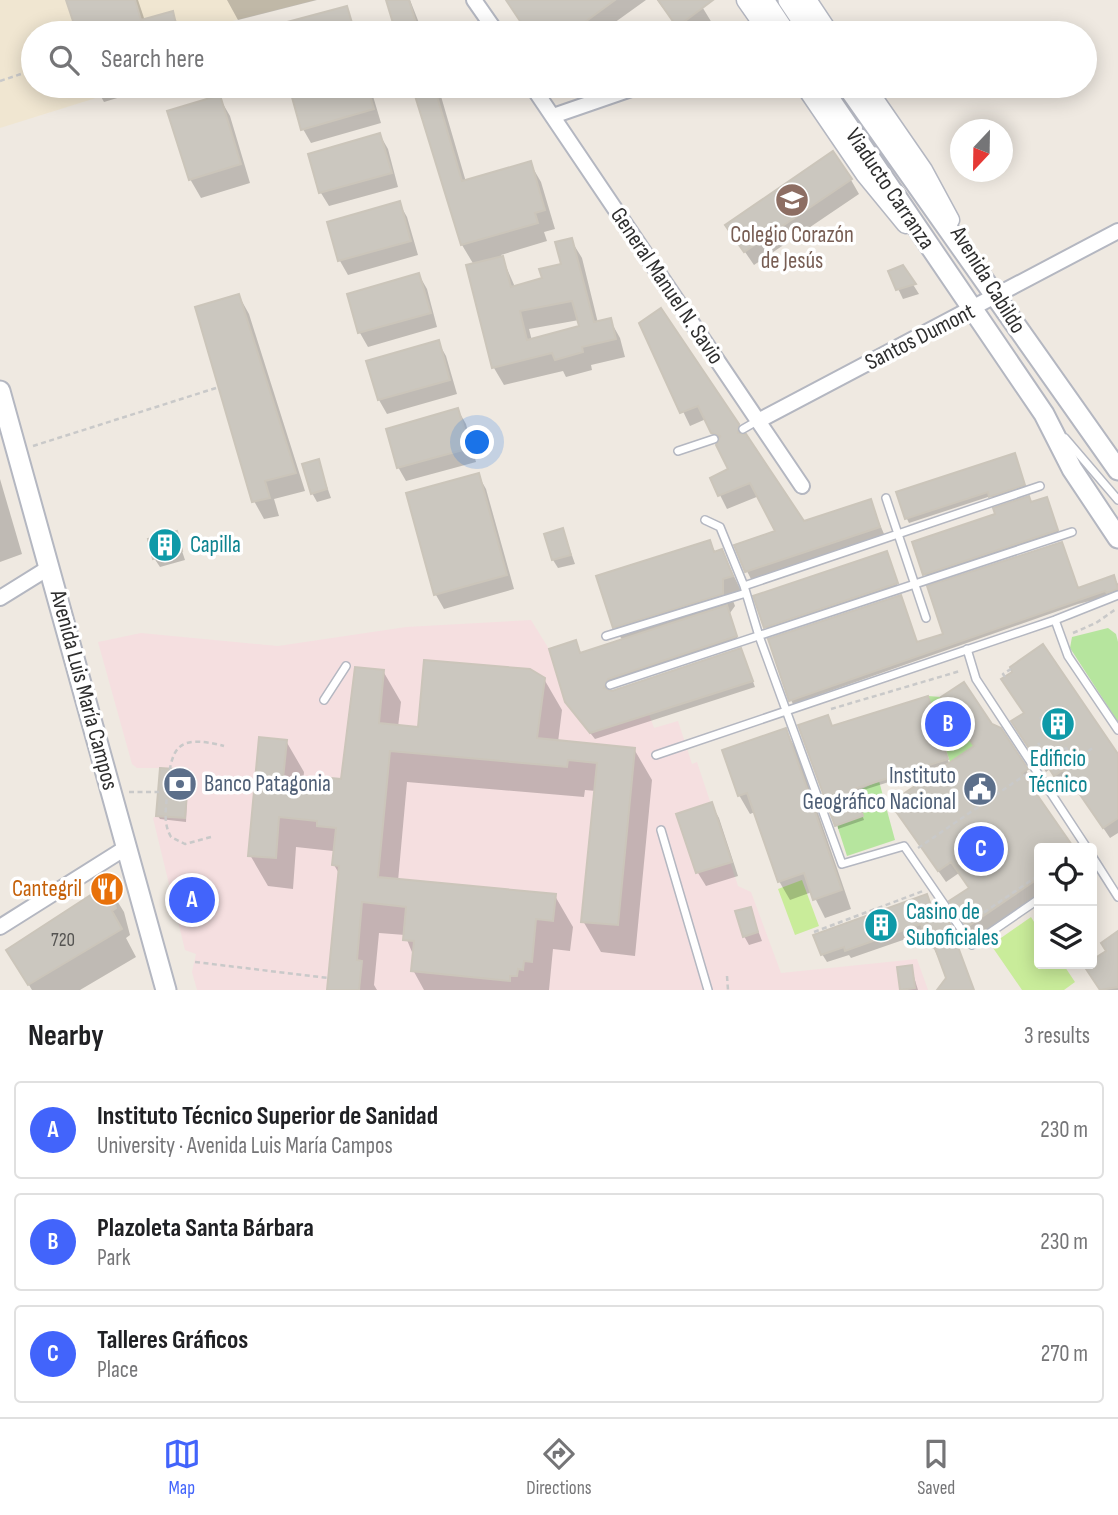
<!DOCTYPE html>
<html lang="en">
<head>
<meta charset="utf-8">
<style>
  :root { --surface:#fff; --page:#f6f6f6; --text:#202124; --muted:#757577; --line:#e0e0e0; --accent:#4264fb }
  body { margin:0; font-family:"Sofia Sans Condensed",sans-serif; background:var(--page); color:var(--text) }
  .controls { position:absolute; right:21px; bottom:21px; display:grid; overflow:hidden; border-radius:7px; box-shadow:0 4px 18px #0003 }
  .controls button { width:63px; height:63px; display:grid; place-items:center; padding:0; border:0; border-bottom:2px solid var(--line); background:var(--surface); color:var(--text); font:35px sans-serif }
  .compass { position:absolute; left:950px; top:119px; width:63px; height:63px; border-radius:50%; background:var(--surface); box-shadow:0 4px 18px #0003; rotate:202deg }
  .you { position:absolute; left:478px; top:443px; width:24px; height:24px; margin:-18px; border:5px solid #fff; border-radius:50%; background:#1a73e8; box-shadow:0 0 0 10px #1a73e833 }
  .badge { display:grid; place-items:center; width:46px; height:46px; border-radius:50%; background:var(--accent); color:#fff; font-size:23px; font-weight:700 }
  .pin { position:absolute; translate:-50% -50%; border:4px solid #fff; box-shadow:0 2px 7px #0006 }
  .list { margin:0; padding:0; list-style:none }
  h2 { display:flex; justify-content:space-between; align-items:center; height:91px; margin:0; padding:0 28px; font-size:30px }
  h2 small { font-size:23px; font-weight:400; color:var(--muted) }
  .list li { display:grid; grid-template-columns:46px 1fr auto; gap:21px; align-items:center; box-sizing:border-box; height:98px; margin:0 14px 14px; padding:0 14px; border:2px solid var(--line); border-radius:7px }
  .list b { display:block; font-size:26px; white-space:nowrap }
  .list p { margin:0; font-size:23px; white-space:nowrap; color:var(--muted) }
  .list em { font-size:23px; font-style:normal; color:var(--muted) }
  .icon { flex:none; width:38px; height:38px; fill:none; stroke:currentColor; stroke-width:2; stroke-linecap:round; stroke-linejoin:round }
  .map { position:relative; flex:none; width:1118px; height:990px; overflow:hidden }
  .search { position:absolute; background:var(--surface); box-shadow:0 4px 18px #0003; left:21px; right:21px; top:21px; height:77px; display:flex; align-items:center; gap:18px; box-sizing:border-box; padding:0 24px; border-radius:38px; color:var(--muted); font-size:26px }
  .sheet { height:427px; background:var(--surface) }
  nav { display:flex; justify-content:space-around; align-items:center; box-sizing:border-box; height:98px; border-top:2px solid var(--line); background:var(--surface); font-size:19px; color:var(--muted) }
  nav a { display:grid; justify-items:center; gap:4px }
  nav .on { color:var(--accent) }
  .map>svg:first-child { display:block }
</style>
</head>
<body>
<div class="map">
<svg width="1118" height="990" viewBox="0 0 1118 990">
  <rect width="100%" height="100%" fill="#efe9e1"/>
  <path fill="#f0e6d1" d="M0 0H315L232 21 221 33H33V86H134L0 128Z"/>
  <path fill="#f5dfe0" d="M531 620 549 649 565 702 590 733 649 714 654 728 678 721 692 764 697 762 738 886 751 892 781 973 917 959 928 990H197L192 972 196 954 185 950 153 818 156 816 160 768H137L132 764 98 642 141 633 278 646 406 627Z"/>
  <path fill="#b6e59e" d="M1108 628 1116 634 1118 642V722L1070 648 1072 637Z
    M928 696 941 697 965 732 988 718 997 731 950 762Z
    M879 781 895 840 847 856 837 825 863 816 855 792Z"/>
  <path fill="#c9ec9a" d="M802 880 819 926 795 935 778 889Z
    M1031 917 1039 930V964H1063L1075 982 1064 990H1022L991 945Z"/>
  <path fill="#0003" fill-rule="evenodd" d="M68 0H138L145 21 172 13 183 33H78Z
    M227 0H317L238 20Z
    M388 0H410L423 33H398Z
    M507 0H646L600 33H529Z
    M657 0H698L712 23 698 33H682Z
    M346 8 357 33H278L276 27Z
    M95 86H157L104 102Z
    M312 86H370L381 123 311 143 303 129 292 91Z
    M414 86H438L466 182 530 163 541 182 555 229 544 232 547 241 501 255 515 287 544 280 563 265 571 240 582 258 598 323 610 320 620 338 625 357 591 365 592 370 566 377 563 371 504 385 494 368 468 266 474 265 462 245ZM579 320 581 327 532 341 529 329Z
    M219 97 230 116 250 183 201 198 190 179Z
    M380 135 388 149 398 187 329 206 321 193 310 155Z
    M851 180 859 194 754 265 736 239Z
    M399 203 407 217 418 255 348 275 340 261 329 223Z
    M902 267 919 294 903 299 890 272Z
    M419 275 427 289 437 327 368 347 360 333 349 295Z
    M239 296 249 314 305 491 274 499 279 516 264 519 254 501Z
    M641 323 738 425 804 524 870 501 887 541 754 585 747 571 778 532 759 496 727 509 712 479 731 470 719 443 706 419 690 426Z
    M438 342 446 356 457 394 387 414 379 400 369 362Z
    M458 410 466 424 476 462 406 481 398 467Z
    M1016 459 1026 489 993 500 991 496 909 523 907 519 898 493Z
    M318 461 331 498 317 502 312 493Z
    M478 475 486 489 514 589 444 609 436 595 408 495Z
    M0 479 22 554 0 562Z
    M1048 502 1059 534 927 578 925 574 997 515 1031 504Z
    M563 530 575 564 558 568 553 560Z
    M176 533 185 560 160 567 154 558Z
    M709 542 716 553 722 551 743 595 732 598 735 606 730 613 739 643 611 685 608 691 612 693 744 657 755 687 595 739 571 709 576 642 581 655 623 641 614 627Z
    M888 557 898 587 768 631 765 627Z
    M1113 577 1118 584V594L1078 604 793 704 791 700 917 644Z
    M383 671 401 702 398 727 420 729 544 679 562 710 558 742 634 749 652 780 635 956 601 952 583 921 596 791 585 790 584 797 407 782 398 881 555 896 573 927 570 951 553 949 549 990H424L413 970 414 957 405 935 379 933 374 985 377 990H329L340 875 334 865 333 851 296 847 293 889 268 886 250 855 286 741 304 772 303 783 322 785 342 781Z
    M929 702 949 763 854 793 864 820 838 829 832 728Z
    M990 725 1026 770 1033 782 1028 785 1072 848H1039V894L975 938 958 913 970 889 959 873 946 882 899 815 976 747Z
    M785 730 796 749 851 909 825 918 812 892 790 900 779 881 755 812 750 814 739 795Z
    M1020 733 1118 757V833L1110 838 1071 780 1062 786 1050 769 1046 772Z
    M188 772 186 822 160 819 158 816Z
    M711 804 719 818 738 876 706 886 698 873 678 815Z
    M108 886 124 912 130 935 126 938 136 957 80 990H32L24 977Z
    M926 896 934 913 960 943 957 945 974 990H944L948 978 926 932 851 958 849 955 827 962 822 954Z
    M750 909 762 941 749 945 744 936Z
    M1118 934V990H1101L1086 966 1108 952Z
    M911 967 918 990H902L899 968Z"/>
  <path fill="#cbc7bf" stroke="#cbc5ba" stroke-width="2" fill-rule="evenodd" d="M66 0H135L141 20 173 11 178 33H77Z
    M386 0H409L419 33H396Z
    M506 0H615L570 33H528Z
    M658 0H713L677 27Z
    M347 6 355 33H262L261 29Z
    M306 86H367L374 109 301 130 290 90Z
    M412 86H434L462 181 531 161 545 210 535 213 538 223 461 245Z
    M220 95 241 164 189 180 167 111Z
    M380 133 392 173 319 193 308 154Z
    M833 151 852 179 744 252 725 225Z
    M400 201 411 241 338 261 327 222Z
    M572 238 594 322 611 318 616 339 582 347 583 352 555 360 552 353 492 368 466 265 503 256 511 287 542 278 539 269 561 264 555 242ZM572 301 579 326 527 340 520 311Z
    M903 265 916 284 896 290 888 271Z
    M419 273 431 313 358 333 347 294Z
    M239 294 296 473 265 481 270 498 252 502 195 307Z
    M661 308 739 424 738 433 746 434 804 521 871 499 880 527 745 572 734 545 775 531 750 483 718 496 710 478 728 469 716 445 720 436 711 433 698 406 680 413 639 323Z
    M439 340 450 380 378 400 366 361Z
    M458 408 470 448 397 468 386 429Z
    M1015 453 1025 485 989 497 988 492 905 519 896 492Z
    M319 459 327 489 311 494 302 464Z
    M479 473 507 575 434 595 406 493Z
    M1029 496 1031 502 1047 497 1058 530 923 575 912 542 995 514 993 508Z
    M563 528 571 555 552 560 544 534Z
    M177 531 182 551 153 559 148 539Z
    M710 540 714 552 722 549 733 576 723 579V594L613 628 596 576Z
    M1062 542 1078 588 1114 575 1118 589 1107 593 1105 591 789 701 768 639 901 595 917 642 943 634 927 586Z
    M887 551 898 583 764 628 753 596Z
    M727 605 737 636 608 679 604 688 612 691 741 648 753 681 590 733 565 702 549 649 576 640 580 653Z
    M1043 644 1118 754V818L1103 828 1063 770 1054 776 1043 759 1038 762 1011 721 1024 713 1001 679 1012 672 1010 667Z
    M424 660 530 669 545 678 537 738 635 748 618 925 581 922 597 763 568 760 567 767 390 751 378 877 556 894 553 921 536 919 532 962 524 961 523 970 518 969 517 976H510V981L411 971 414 941 403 940 406 907 362 902 357 960 362 961 359 990H327L339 866 332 865 336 828 317 826V821L279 817 276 858 248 856 259 737 287 740 283 779 320 783 321 777 341 779 355 667 384 670 379 723 418 727Z
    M964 682 992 724 1001 728 1028 769 1022 773 1074 848H1039V878L967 927 949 901 969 888 951 862 938 871 890 803 974 746 941 697Z
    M928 696 948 759 854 789 863 816 835 826 798 725 828 715 832 726Z
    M786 728 842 890 813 900 804 873 778 882 747 793 738 796 722 750Z
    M160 768 189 770 185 818 156 816Z
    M712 802 732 862 696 873 676 814Z
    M109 883 116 908 112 911 122 929 28 985 6 950Z
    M927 894 933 911 939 908 957 934 954 936 974 990H937L946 978 935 948 929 946 921 924 845 951 844 947 821 955 813 935Z
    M751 907 758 932 743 937 735 911Z
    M1118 931V987L1100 990 1084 966 1092 964V960L1106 951 1101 943Z
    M912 965 915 988 900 990 897 967Z"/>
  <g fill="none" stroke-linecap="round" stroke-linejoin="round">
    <g stroke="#b4b7c1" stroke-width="10">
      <path id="service" d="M743 429 757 421
        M1065 438 1118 500
        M678 451 714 439
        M886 498 926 618
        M705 520 720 527 744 586 759 636 842 864 904 846 972 945 1039 899
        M744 586 1040 486
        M1055 620 1068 656 1118 730
        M606 636 746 593
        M967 649 976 679 1087 848
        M610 685 1072 532
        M324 700 346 666
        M656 755 1055 620 1118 595
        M661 830 708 990
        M1092 856 1118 897"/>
    </g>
    <g stroke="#b4b7c1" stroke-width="18">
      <path id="minor" d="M474 0 497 33
        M750 33 764 26
        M532 86 802 486
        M553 116 640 86
        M758 421 1118 231
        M0 598 50 567
        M0 927 127 847"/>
    </g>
    <g stroke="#b4b7c1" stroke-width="21">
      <path id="tertiary" d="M746 0 769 33
        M807 0 829 33
        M805 86 865 174 906 224
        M865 86 923 170 950 220"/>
    </g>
    <g stroke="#b4b7c1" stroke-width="23">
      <path id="secondary" d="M764 0 786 33
        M788 0 810 33
        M821 86 1044 414 1072 469 1118 538
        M847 86 1118 470
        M0 391 166 990"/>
    </g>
    <path stroke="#c9c9c9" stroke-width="2.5" stroke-dasharray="5 3.5" stroke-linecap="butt" d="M0 81 30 71
      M33 446 219 387
      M1073 633 1096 623 1116 609
      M1005 677 1003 674 1011 669
      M831 709 960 671
      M1040 717 1044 723 1047 721 1043 715
      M1035 746 1040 752 1043 750 1038 743
      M1067 756 1063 750 1066 748 1070 754
      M1081 756 1094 747
      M129 792H159
      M211 837 185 844 171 837C163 823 166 810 167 794 171 749 174 733 224 746
      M918 848 1025 775
      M970 922 1039 875
      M814 932 923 891
      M195 962 328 978
      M727 976 728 990"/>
    <use href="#service" stroke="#fff" stroke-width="7"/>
    <use href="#minor" stroke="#fff" stroke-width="14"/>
    <use href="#tertiary" stroke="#fff" stroke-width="18"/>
    <use href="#secondary" stroke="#fff" stroke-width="19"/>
  </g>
  <defs>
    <g id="school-disc" transform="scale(1.75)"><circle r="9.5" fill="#8d6e63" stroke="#fff"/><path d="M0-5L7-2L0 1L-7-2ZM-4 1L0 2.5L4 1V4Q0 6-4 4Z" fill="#fff"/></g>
    <g id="building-disc" transform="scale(1.75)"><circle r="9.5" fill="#0f9aa8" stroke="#fff"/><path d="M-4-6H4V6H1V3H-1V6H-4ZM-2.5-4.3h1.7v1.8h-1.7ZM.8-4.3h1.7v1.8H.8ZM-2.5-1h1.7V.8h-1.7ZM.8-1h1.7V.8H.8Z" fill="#fff"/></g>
    <g id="bank-disc" transform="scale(1.75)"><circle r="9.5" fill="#5c6f8a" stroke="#fff"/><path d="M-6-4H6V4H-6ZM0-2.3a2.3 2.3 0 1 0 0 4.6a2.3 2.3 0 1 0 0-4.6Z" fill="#fff"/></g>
    <g id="civic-disc" transform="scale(1.75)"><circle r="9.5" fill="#5c6f8a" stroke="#fff"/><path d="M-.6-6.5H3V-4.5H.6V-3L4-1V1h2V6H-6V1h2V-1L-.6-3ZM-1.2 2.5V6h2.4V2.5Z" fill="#fff"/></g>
    <g id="restaurant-disc" transform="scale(1.75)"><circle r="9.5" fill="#e8710a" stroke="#fff"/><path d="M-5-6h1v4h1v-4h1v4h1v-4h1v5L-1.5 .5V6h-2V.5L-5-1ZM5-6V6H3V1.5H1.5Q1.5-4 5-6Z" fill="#fff"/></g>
  </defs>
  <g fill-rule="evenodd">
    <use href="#school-disc" x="792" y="200"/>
    <use href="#building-disc" x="165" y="545"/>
    <use href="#building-disc" x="1058" y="724"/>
    <use href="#bank-disc" x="180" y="784"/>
    <use href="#civic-disc" x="980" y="789"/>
    <use href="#restaurant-disc" x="107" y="889"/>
    <use href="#building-disc" x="881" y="925"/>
  </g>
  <g text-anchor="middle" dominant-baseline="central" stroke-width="7" stroke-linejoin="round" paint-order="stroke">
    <g font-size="19" fill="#555452">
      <text x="63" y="940">720</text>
    </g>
    <g font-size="23" fill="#2e2e2e" stroke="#fff">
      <text transform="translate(890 189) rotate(56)">Viaducto Carranza</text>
      <text transform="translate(988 280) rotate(58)">Avenida Cabildo</text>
      <text transform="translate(667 286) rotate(56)">General Manuel N. Savio</text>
      <text transform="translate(920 337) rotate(-27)">Santos Dumont</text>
      <text transform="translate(84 690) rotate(75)">Avenida Luis María Campos</text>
    </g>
    <g font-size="23" fill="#785e54" stroke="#fff">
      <text x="792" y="235">Colegio Corazón<tspan x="792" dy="26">de Jesús</tspan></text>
    </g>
    <g font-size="23" fill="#0d838f" stroke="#fff" text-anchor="start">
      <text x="190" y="545">Capilla</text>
      <text x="1058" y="759" text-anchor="middle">Edificio<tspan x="1058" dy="26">Técnico</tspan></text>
      <text x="906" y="912">Casino de<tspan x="906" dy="26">Suboficiales</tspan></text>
    </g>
    <g font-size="23" fill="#4e5e75" stroke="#fff" text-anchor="end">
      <text x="956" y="776">Instituto<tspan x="956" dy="26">Geográfico Nacional</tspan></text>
      <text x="204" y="784" text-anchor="start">Banco Patagonia</text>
    </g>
    <g font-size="23" fill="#c56008" stroke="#fff" text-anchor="end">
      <text x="82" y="889">Cantegril</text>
    </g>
  </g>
</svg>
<div class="controls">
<button><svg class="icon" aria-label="locate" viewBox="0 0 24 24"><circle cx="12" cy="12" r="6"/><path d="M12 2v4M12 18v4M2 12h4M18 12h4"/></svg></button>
<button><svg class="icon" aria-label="layers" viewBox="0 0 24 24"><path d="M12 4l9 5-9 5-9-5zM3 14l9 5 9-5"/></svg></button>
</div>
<svg class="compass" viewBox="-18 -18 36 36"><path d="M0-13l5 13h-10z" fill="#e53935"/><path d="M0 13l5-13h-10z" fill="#757577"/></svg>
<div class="you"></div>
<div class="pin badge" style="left:192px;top:900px">A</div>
<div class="pin badge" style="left:948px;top:724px">B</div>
<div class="pin badge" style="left:981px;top:849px">C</div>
<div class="search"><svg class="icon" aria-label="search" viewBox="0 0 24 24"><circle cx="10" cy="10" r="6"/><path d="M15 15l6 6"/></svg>Search here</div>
</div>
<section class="sheet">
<h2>Nearby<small>3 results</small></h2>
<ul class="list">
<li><span class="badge">A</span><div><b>Instituto Técnico Superior de Sanidad</b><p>University · Avenida Luis María Campos</p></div><em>230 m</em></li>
<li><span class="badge">B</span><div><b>Plazoleta Santa Bárbara</b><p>Park</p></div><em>230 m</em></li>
<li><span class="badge">C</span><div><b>Talleres Gráficos</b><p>Place</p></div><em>270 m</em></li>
</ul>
</section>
<nav>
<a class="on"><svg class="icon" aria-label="map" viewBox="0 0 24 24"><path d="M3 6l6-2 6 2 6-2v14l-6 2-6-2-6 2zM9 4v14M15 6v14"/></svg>Map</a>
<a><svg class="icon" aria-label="directions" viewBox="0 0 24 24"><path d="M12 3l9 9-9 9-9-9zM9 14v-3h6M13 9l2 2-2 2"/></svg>Directions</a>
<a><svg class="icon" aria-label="saved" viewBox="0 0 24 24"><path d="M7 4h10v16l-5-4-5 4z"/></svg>Saved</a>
</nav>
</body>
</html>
